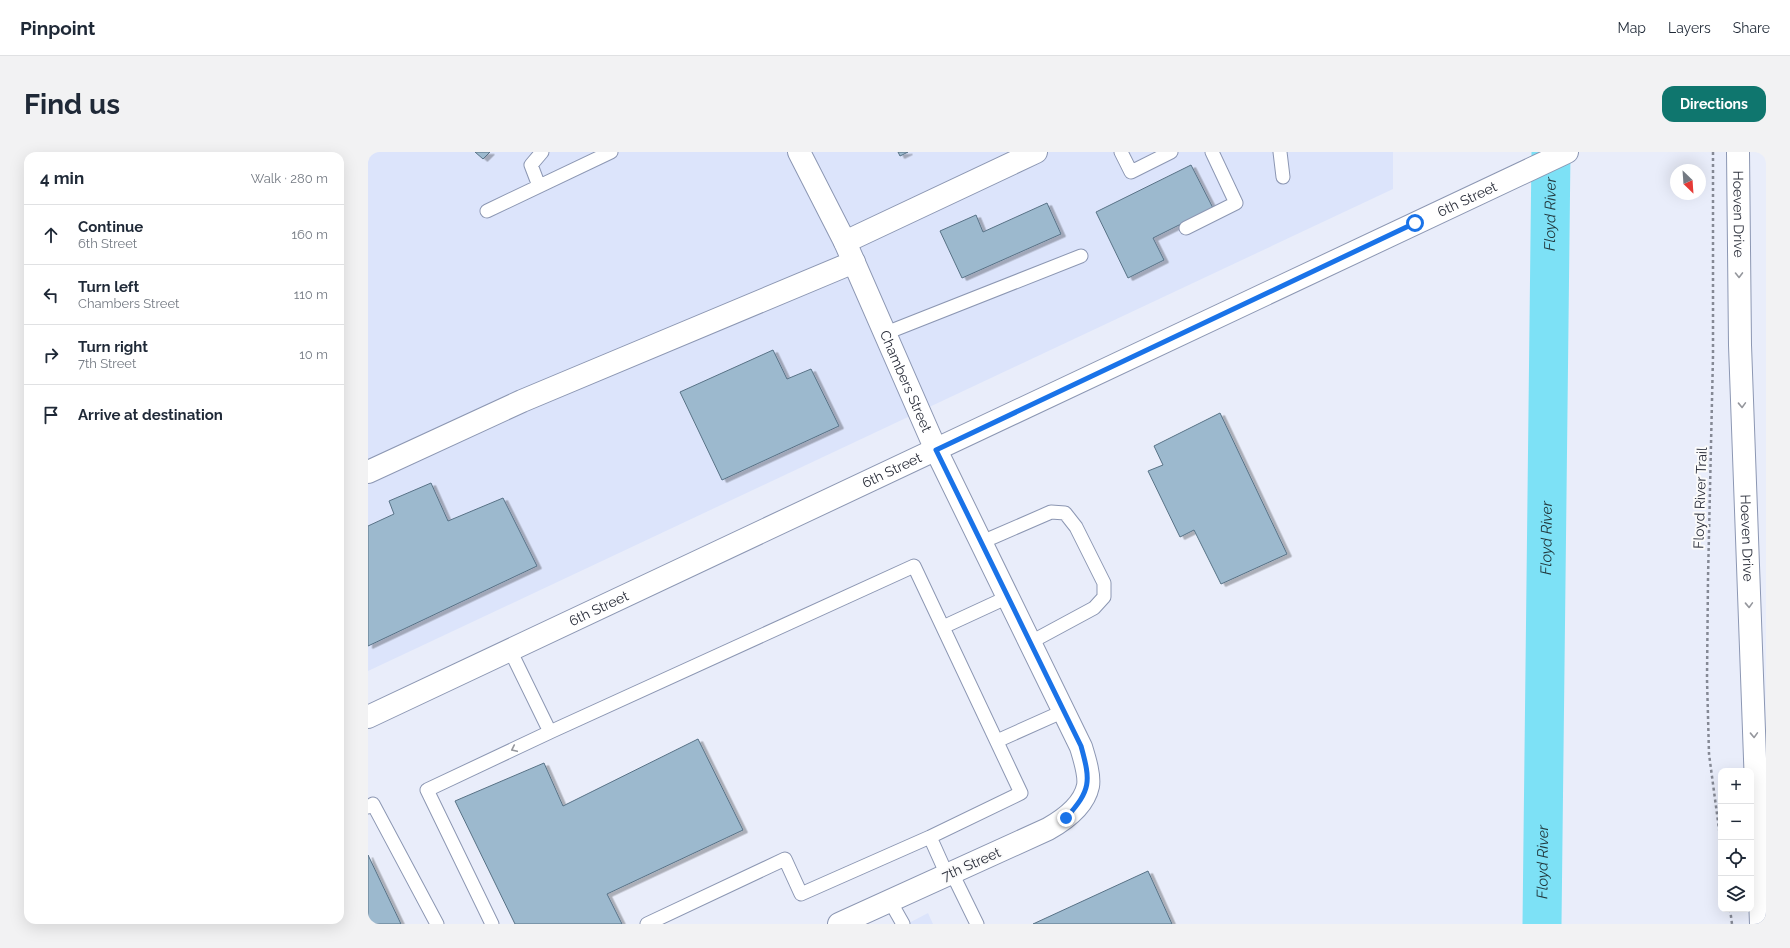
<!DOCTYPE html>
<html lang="en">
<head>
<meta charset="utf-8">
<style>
  :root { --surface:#fff; --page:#f2f2f3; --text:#1f2937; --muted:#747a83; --line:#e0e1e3; --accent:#0f766e }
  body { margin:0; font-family:Raleway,sans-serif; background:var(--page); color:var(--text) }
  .controls { position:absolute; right:12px; bottom:12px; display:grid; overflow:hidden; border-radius:8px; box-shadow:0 4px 16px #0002 }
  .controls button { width:36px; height:36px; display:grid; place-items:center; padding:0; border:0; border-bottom:1px solid var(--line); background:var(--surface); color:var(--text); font:20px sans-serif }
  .compass { position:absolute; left:1302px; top:12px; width:36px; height:36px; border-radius:50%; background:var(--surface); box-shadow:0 4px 16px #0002; rotate:155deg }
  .stop { position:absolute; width:12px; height:12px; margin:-9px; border:3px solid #1a73e8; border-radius:50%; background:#fff }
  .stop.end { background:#1a73e8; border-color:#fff; box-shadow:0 1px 4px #0008 }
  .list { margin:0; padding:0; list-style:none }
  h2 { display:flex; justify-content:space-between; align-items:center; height:52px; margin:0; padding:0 16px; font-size:17px }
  h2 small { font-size:13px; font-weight:400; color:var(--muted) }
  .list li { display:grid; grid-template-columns:26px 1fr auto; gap:12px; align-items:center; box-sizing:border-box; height:60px; padding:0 16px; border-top:1px solid var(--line) }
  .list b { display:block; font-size:15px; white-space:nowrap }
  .list p { margin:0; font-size:13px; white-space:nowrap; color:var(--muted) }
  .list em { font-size:13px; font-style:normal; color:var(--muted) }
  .icon { flex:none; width:22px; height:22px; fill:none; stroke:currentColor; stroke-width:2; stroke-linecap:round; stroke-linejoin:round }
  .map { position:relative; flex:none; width:1398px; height:772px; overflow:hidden; border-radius:12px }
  header { display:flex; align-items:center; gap:24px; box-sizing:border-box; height:56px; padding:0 20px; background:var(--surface); border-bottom:1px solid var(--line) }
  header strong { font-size:19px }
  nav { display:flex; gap:22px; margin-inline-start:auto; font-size:14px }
  .intro { display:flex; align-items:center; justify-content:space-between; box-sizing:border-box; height:96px; padding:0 24px }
  h1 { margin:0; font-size:28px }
  .button { padding:10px 18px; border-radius:12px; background:var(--accent); color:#fff; font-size:14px; font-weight:700 }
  main { display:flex; gap:24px; padding:0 24px }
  aside { flex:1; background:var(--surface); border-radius:12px; box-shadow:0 4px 16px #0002 }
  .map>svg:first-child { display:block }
</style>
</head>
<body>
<header>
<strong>Pinpoint</strong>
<nav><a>Map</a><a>Layers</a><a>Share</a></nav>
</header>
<div class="intro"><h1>Find us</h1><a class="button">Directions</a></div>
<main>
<aside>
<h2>4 min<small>Walk · 280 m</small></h2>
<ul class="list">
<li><svg class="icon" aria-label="ahead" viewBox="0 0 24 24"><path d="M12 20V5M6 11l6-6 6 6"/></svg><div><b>Continue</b><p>6th Street</p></div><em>160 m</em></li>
<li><svg class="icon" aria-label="left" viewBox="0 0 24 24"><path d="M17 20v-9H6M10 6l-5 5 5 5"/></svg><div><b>Turn left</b><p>Chambers Street</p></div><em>110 m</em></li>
<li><svg class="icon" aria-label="right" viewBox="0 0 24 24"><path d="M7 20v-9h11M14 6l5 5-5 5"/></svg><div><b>Turn right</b><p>7th Street</p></div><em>10 m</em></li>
<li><svg class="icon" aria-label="arrive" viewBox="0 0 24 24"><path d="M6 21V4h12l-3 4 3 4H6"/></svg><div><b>Arrive at destination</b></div></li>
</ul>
</aside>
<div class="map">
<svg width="1398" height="772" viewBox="0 0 1398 772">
  <defs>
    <filter id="shadow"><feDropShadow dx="4.5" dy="2.5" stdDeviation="0" flood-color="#0004"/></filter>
  </defs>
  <rect width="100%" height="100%" fill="#e9edfa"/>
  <path fill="#dce4fb" d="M0 0H1025V37L0 519Z
    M560 761 565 772H539Z"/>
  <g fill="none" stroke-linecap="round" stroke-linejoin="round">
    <path stroke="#7de1f6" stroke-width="39" id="s1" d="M1174 772 1183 0"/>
  </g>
  <path fill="#9cb9ce" stroke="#587286" filter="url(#shadow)" d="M107 0H122L115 7Z
    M530 0H540L532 4Z
    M823 13 845 56 785 86 796 108 760 126 728 60Z
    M679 51 693 82 594 126 572 79 608 63 615 80Z
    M405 198 419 227 443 217 471 274 354 328 312 240Z
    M852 261 919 402 853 432 826 378 812 385 780 319 795 313 786 294Z
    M63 331 80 369 135 346 169 414 0 494V374L26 362 21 349Z
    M330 587 375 678 239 742 254 772H147L87 649 176 611 195 654Z
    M0 703 33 772H0Z
    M780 719 804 772H665Z"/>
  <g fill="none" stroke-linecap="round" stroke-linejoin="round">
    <g stroke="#8c97b3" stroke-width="15">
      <path id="lane" d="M753 0 763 20 803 0
        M912 0 915 25
        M171 34 163 13 174 0
        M119 59 243 0
        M818 76 868 51 844 0
        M518 181 713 104
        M614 390 683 360 697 361 708 375 736 431V445L726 456 663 490
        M575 475 640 445
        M142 498 182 580 546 414 653 641 562 685 433 742 417 707 279 772
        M629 589 696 559
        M0 655 5 652 69 772
        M562 685 579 723
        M584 721 609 772
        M522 749 535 772
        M124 772 59 638 182 580"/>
    </g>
    <g stroke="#8c97b3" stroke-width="24">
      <g id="street">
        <path id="s2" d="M431 0 477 90 568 298 713 595C716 605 722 623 720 634 716 653 696 668 680 677L471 772"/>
        <path d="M477 90 668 0"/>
        <path d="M0 320 154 249 486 110"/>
      </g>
    </g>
    <g stroke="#8c97b3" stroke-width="24">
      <g id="secondary">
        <path id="s3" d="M1370 0 1372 193 1393 772"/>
        <path id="s4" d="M0 565 1199 0"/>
      </g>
    </g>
    <path stroke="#858995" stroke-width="2.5" stroke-dasharray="3 3" stroke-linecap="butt" d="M1345 0V204L1340 426 1339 527 1341 602 1353 692
      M1362 757 1364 772"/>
    <use href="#lane" stroke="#fff" stroke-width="13"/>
    <use href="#street" stroke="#fff" stroke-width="22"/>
    <use href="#secondary" stroke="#fff" stroke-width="22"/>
  </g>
  <defs><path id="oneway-chevron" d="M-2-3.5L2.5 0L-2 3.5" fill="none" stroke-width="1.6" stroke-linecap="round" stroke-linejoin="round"/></defs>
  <g stroke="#95979d">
    <use href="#oneway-chevron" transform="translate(1371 123) rotate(89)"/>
    <use href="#oneway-chevron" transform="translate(1374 253) rotate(88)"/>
    <use href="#oneway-chevron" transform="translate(1381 453) rotate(88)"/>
    <use href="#oneway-chevron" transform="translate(1386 583) rotate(88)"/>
    <use href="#oneway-chevron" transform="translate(146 597) rotate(155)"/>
  </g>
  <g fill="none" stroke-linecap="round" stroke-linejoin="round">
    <path stroke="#1a73e8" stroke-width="5" d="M698 666C723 638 723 630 713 594L568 298 1047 71"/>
  </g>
  <g text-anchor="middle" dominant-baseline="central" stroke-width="4" stroke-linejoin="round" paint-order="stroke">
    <g font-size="14" fill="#2b2f3b" stroke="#fbfbfb">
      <text stroke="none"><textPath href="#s4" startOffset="1215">6th Street</textPath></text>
      <text stroke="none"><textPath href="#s3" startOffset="62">Hoeven Drive</textPath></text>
      <text stroke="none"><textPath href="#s2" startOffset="253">Chambers Street</textPath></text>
      <text stroke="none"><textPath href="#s4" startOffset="579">6th Street</textPath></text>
      <text transform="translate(1332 346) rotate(-88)">Floyd River Trail</text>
      <text stroke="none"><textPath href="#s3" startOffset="386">Hoeven Drive</textPath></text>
      <text stroke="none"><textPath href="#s4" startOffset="255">6th Street</textPath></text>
      <text transform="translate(603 712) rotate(-24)">7th Street</text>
    </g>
    <g font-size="15" font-style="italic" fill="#22393e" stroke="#fbfbfb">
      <text stroke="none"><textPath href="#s1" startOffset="710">Floyd River</textPath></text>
      <text stroke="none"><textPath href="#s1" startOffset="386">Floyd River</textPath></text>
      <text stroke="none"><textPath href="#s1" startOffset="62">Floyd River</textPath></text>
    </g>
  </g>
</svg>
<div class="controls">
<button>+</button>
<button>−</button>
<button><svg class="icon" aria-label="locate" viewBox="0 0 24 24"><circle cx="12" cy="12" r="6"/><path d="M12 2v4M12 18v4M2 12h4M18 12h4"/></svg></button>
<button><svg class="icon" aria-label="layers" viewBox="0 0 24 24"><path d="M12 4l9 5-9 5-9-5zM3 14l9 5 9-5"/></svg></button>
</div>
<svg class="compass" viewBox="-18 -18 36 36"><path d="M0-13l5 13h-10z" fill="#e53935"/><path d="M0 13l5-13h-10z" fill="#747a83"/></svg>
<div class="stop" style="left:1047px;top:71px"></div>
<div class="stop end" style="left:698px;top:666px"></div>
</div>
</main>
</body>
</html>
